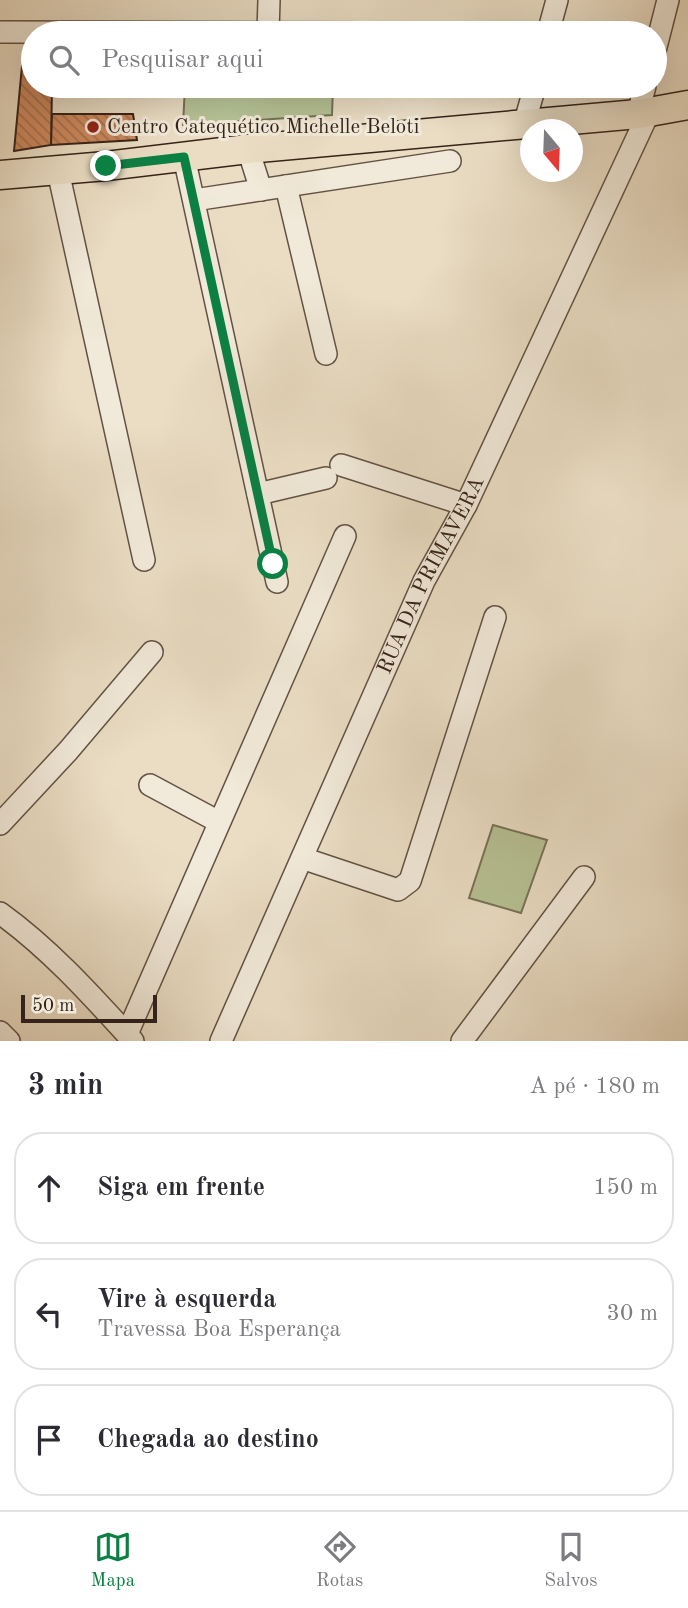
<!DOCTYPE html>
<html lang="pt">
<head>
<meta charset="utf-8">
<style>
  :root { --surface:#fff; --page:#f2f2f3; --text:#2b2b33; --muted:#7c7c81; --line:#e1e1e2; --accent:#0b8043 }
  body { margin:0; font-family:"Old Standard TT",serif; background:var(--page); color:var(--text) }
  .compass { position:absolute; left:520px; top:119px; width:63px; height:63px; border-radius:50%; background:var(--surface); box-shadow:0 7px 28px #0002; rotate:161deg }
  .scale { position:absolute; left:21px; bottom:18px; width:136px; box-sizing:border-box; padding-left:7px; border:4px solid #362319; border-top:0; font-size:19px; line-height:24px; white-space:nowrap; color:#362319; -webkit-text-stroke:5px #f1e9d9; paint-order:stroke }
  .stop { position:absolute; width:21px; height:21px; margin:-16px; border:5px solid #0b8043; border-radius:50%; background:#fff }
  .stop.end { background:#0b8043; border-color:#fff; box-shadow:0 2px 7px #0008 }
  .list { margin:0; padding:0; list-style:none }
  h2 { display:flex; justify-content:space-between; align-items:center; height:91px; margin:0; padding:0 28px; font-size:30px }
  h2 small { font-size:23px; font-weight:400; color:var(--muted) }
  .list li { display:grid; grid-template-columns:46px 1fr auto; gap:21px; align-items:center; box-sizing:border-box; height:112px; margin:0 14px 14px; padding:0 14px; border:2px solid var(--line); border-radius:28px }
  .list b { display:block; font-size:26px; white-space:nowrap }
  .list p { margin:0; font-size:23px; white-space:nowrap; color:var(--muted) }
  .list em { font-size:23px; font-style:normal; color:var(--muted) }
  .icon { flex:none; width:38px; height:38px; fill:none; stroke:currentColor; stroke-width:2; stroke-linecap:round; stroke-linejoin:round }
  .map { position:relative; flex:none; width:688px; height:1041px; overflow:hidden }
  .search { position:absolute; background:var(--surface); box-shadow:0 7px 28px #0002; left:21px; right:21px; top:21px; height:77px; display:flex; align-items:center; gap:18px; box-sizing:border-box; padding:0 24px; border-radius:38px; color:var(--muted); font-size:26px }
  .sheet { height:469px; background:var(--surface) }
  nav { display:flex; justify-content:space-around; align-items:center; box-sizing:border-box; height:98px; border-top:2px solid var(--line); background:var(--surface); font-size:19px; color:var(--muted) }
  nav a { display:grid; justify-items:center; gap:4px }
  nav .on { color:var(--accent) }
  .map>svg:first-child { display:block }
</style>
</head>
<body>
<div class="map">
<svg width="688" height="1041" viewBox="0 0 688 1041">
  <defs>
    <pattern id="building-back-hatch" width="6" height="6" patternUnits="userSpaceOnUse" patternTransform="scale(1.75)"><rect width="6" height="6" fill="#cb885d"/><path d="M-1 5l2 2M0 0l6 6M5-1l2 2" fill="none" stroke="#a66f4c"/></pattern>
  </defs>
  <rect width="100%" height="100%" fill="#eaddc4"/>
  <filter id="stains"><feTurbulence type="fractalNoise" baseFrequency=".00286" numOctaves="4"/><feColorMatrix values="0 0 0 0 .2 0 0 0 0 .09 0 0 0 0 .02 0 0 0 .5 -.17"/></filter>
  <radialGradient id="worn" r=".72"><stop offset=".6" stop-color="#630" stop-opacity="0"/><stop offset="1" stop-color="#630" stop-opacity=".3"/></radialGradient>
  <path fill="#b6c194" stroke="#767256" stroke-width="2" d="M185 86H333L332 115 183 125Z
    M493 825 547 840 521 913 469 898Z"/>
  <path fill="url(#building-back-hatch)" stroke="#362319" stroke-width="2" d="M22 66H33V86H52L51 145 14 151Z
    M52 114H133L137 140 51 145Z"/>
  <g fill="none" stroke-linecap="round" stroke-linejoin="round">
    <g stroke="#635244" stroke-width="24">
      <g id="minor">
        <path d="M0 32 367 33"/>
        <path d="M268 32 269 0"/>
        <path d="M548 33 557 0"/>
        <path d="M655 51 668 0"/>
        <path d="M638 114 645 86"/>
        <path d="M524 125 535 86"/>
        <path d="M248 149 261 190"/>
        <path d="M184 157 277 582"/>
        <path d="M58 171 144 560"/>
        <path d="M286 186 326 354"/>
        <path d="M194 200 450 161"/>
        <path d="M341 465 466 505"/>
        <path d="M258 494 326 478"/>
        <path d="M150 785 219 822"/>
        <path d="M0 824 68 751 152 652"/>
        <path d="M302 858 398 890 410 881 495 617"/>
        <path d="M0 913C50 949 92 996 133 1041"/>
        <path d="M0 1032 9 1041"/>
        <path d="M127 1034 345 536"/>
        <path id="s1" d="M221 1041 424 581 466 505 649 112"/>
        <path d="M462 1041 584 877"/>
      </g>
    </g>
    <g stroke="#362319" stroke-width="31">
      <path id="major" d="M0 175 106 166 248 149 638 114 688 105"/>
    </g>
    <use href="#minor" stroke="#f1e9d9" stroke-width="21"/>
    <use href="#major" stroke="#eaddc4" stroke-width="28"/>
  </g>
  <g fill="none" stroke-linecap="round" stroke-linejoin="round">
    <path stroke="#0b8043" stroke-width="9" d="M106 166 184 157 273 564"/>
  </g>
  <circle fill="#8f2418" stroke="#f1e9d9" stroke-width="2.5" cx="93" cy="127" r="7"/>
  <g text-anchor="middle" dominant-baseline="central" stroke-width="6" stroke-linejoin="round" paint-order="stroke">
    <g font-size="21" fill="#362319" stroke="#f1e9d9" text-anchor="start">
      <text x="107" y="127">Centro Catequético Michelle Beloti</text>
    </g>
    <g font-size="21" fill="#362319" stroke="#f1e9d9">
      <text stroke="none"><textPath href="#s1" startOffset="511">RUA DA PRIMAVERA</textPath></text>
    </g>
  </g>
  <rect width="100%" height="100%" filter="url(#stains)"/>
  <rect width="100%" height="100%" fill="url(#worn)"/>
</svg>
<svg class="compass" viewBox="-18 -18 36 36"><path d="M0-13l5 13h-10z" fill="#e53935"/><path d="M0 13l5-13h-10z" fill="#7c7c81"/></svg>
<div class="scale">50 m</div>
<div class="stop" style="left:273px;top:564px"></div>
<div class="stop end" style="left:106px;top:166px"></div>
<div class="search"><svg class="icon" aria-label="search" viewBox="0 0 24 24"><circle cx="10" cy="10" r="6"/><path d="M15 15l6 6"/></svg>Pesquisar aqui</div>
</div>
<section class="sheet">
<h2>3 min<small>A pé · 180 m</small></h2>
<ul class="list">
<li><svg class="icon" aria-label="ahead" viewBox="0 0 24 24"><path d="M12 20V5M6 11l6-6 6 6"/></svg><div><b>Siga em frente</b></div><em>150 m</em></li>
<li><svg class="icon" aria-label="left" viewBox="0 0 24 24"><path d="M17 20v-9H6M10 6l-5 5 5 5"/></svg><div><b>Vire à esquerda</b><p>Travessa Boa Esperança</p></div><em>30 m</em></li>
<li><svg class="icon" aria-label="arrive" viewBox="0 0 24 24"><path d="M6 21V4h12l-3 4 3 4H6"/></svg><div><b>Chegada ao destino</b></div></li>
</ul>
</section>
<nav>
<a class="on"><svg class="icon" aria-label="map" viewBox="0 0 24 24"><path d="M3 6l6-2 6 2 6-2v14l-6 2-6-2-6 2zM9 4v14M15 6v14"/></svg>Mapa</a>
<a><svg class="icon" aria-label="directions" viewBox="0 0 24 24"><path d="M12 3l9 9-9 9-9-9zM9 14v-3h6M13 9l2 2-2 2"/></svg>Rotas</a>
<a><svg class="icon" aria-label="saved" viewBox="0 0 24 24"><path d="M7 4h10v16l-5-4-5 4z"/></svg>Salvos</a>
</nav>
</body>
</html>
